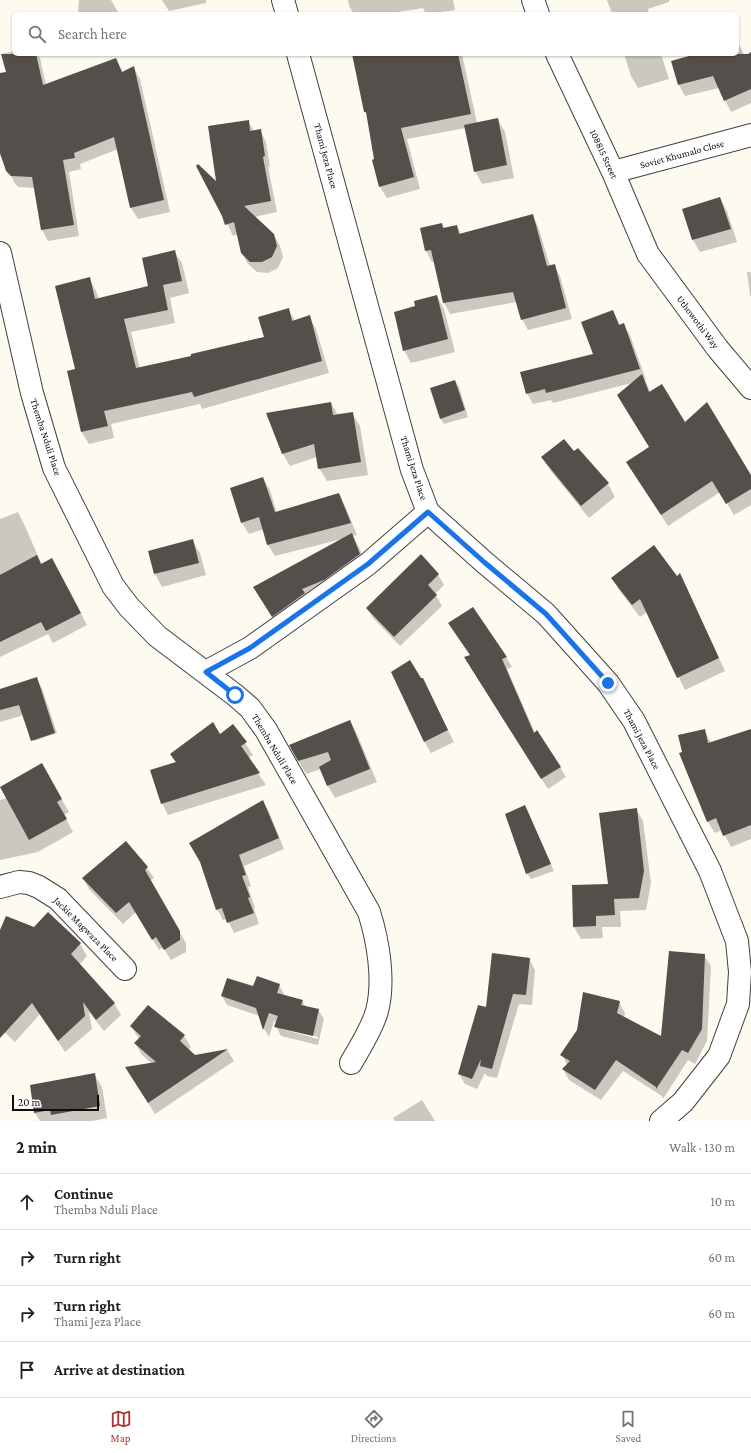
<!DOCTYPE html>
<html lang="en">
<head>
<meta charset="utf-8">
<style>
  :root { --surface:#fff; --page:#f2f2f2; --text:#202124; --muted:#757577; --line:#e0e0e0; --accent:#b13235 }
  body { margin:0; font-family:"Crimson Pro",serif; background:var(--page); color:var(--text) }
  .scale { position:absolute; left:12px; bottom:10px; width:87px; box-sizing:border-box; padding-left:4px; border:2px solid #0d0d0d; border-top:0; font-size:11px; line-height:14px; white-space:nowrap; color:#0d0d0d; -webkit-text-stroke:3px #fff; paint-order:stroke }
  .stop { position:absolute; width:12px; height:12px; margin:-9px; border:3px solid #1a73e8; border-radius:50%; background:#fff }
  .stop.end { background:#1a73e8; border-color:#fff; box-shadow:0 1px 4px #0008 }
  .list { margin:0; padding:0; list-style:none }
  h2 { display:flex; justify-content:space-between; align-items:center; height:52px; margin:0; padding:0 16px; font-size:17px }
  h2 small { font-size:13px; font-weight:400; color:var(--muted) }
  .list li { display:grid; grid-template-columns:26px 1fr auto; gap:12px; align-items:center; box-sizing:border-box; height:56px; padding:0 16px; border-top:1px solid var(--line) }
  .list b { display:block; font-size:15px; white-space:nowrap }
  .list p { margin:0; font-size:13px; white-space:nowrap; color:var(--muted) }
  .list em { font-size:13px; font-style:normal; color:var(--muted) }
  .icon { flex:none; width:22px; height:22px; fill:none; stroke:currentColor; stroke-width:2; stroke-linecap:round; stroke-linejoin:round }
  .map { position:relative; flex:none; width:751px; height:1121px; overflow:hidden }
  .search { position:absolute; background:var(--surface); box-shadow:0 1px 3px #0004; left:12px; right:12px; top:12px; height:44px; display:flex; align-items:center; gap:10px; box-sizing:border-box; padding:0 14px; border-radius:6px; color:var(--muted); font-size:15px }
  .sheet { height:276px; background:var(--surface) }
  nav { display:flex; justify-content:space-around; align-items:center; box-sizing:border-box; height:56px; border-top:1px solid var(--line); background:var(--surface); font-size:11px; color:var(--muted) }
  nav a { display:grid; justify-items:center; gap:2px }
  nav .on { color:var(--accent) }
  .map>svg:first-child { display:block }
</style>
</head>
<body>
<div class="map">
<svg width="751" height="1121" viewBox="0 0 751 1121">
  <rect width="100%" height="100%" fill="#fdfbef"/>
  <path fill="#0003" fill-rule="evenodd" d="M79 0H111L118 12V14H78Z
    M162 0H206V3L169 11Z
    M348 0H453L455 10 426 14 423 8 386 14H354L349 6Z
    M607 0H669V2L648 9 649 14H612Z
    M738 43 745 56 751 54V103L731 112 719 88 685 96 679 85 700 54H737Z
    M14 51V54H37L40 58 46 85 116 59 123 73 134 68 140 79 170 212 138 219 131 208 118 149 80 164 81 169 69 172 79 236 48 241 42 230 35 188 18 187 14 182 0 155V74L7 73 2 54Z
    M353 54H462L477 123 498 120 505 132 514 178 482 184 475 171 466 128 407 139 420 189 387 198 380 187 367 115 365 112Z
    M624 54H661L669 79 638 88 631 76Z
    M248 121 254 131 260 130 266 142 270 167H268L277 212 254 217 274 235 280 246 283 257 278 268 268 273 257 272 248 264 242 253 238 234 233 236 223 215 218 184Z
    M720 198 727 211 737 242 700 252 693 240 684 210Z
    M532 215 538 226 550 266 554 265 560 276 572 319 528 330 522 319 517 302 450 314 444 303 435 261 432 262 426 251 442 224 444 228 457 226 462 235Z
    M174 251 182 263 189 293 170 298 175 323 131 332 140 369 192 357 265 337 288 309 295 321 309 317 316 329 329 373 202 409 200 404 111 424 114 438 89 444 81 431 76 370 89 278 96 291 99 299 150 286Z
    M747 272H751V297L750 295Z
    M437 296 444 309 455 352 411 363 404 350 416 307Z
    M613 311 620 325 623 324 630 335 646 380H645L650 392 684 424 751 477V505L734 515 720 492 668 526 627 463 650 448 632 383 553 403 551 400 533 404 527 393 594 355Z
    M455 381 459 387 468 417 444 424 440 418Z
    M331 403 338 415 352 413 360 426 368 475 327 481 319 468 317 457 290 466 283 454Z
    M574 453 608 484 615 497 589 518 550 470 543 458Z
    M263 478 270 490 277 513 339 495 345 506 357 535 352 536 359 547 367 567 280 629 262 600 342 539 275 556 268 545 264 529 249 534 242 523 231 489Z
    M18 512 24 524 42 565 58 571 87 625 53 643 48 634 0 657V519Z
    M192 541 200 553 206 575 162 587 155 574 149 552Z
    M421 556 438 575 444 585 435 594 442 606 400 646 373 618 367 608Z
    M677 577 686 587 725 671 685 690 647 612 640 617 619 590 612 578Z
    M470 656 506 657 512 667 507 669 535 733 560 767 566 777 548 789 471 668Z
    M36 678 42 688 57 733 34 741 29 731 24 715 0 722V690Z
    M422 679 454 742 431 753 424 741 421 680Z
    M350 721 357 734 377 782 335 798 328 786 321 769 306 774 290 746Z
    M233 726 253 755 248 758 266 785 168 815 162 803 176 763 171 754 220 735Z
    M704 730 711 743 751 730V839L731 847 722 830 715 833 708 822 680 753H684Z
    M43 768 69 812 64 815 73 832 38 852 0 860V800L7 798Z
    M263 801 269 812 284 849 244 866 251 886 248 887 255 908 254 909 259 924 234 933 227 919 223 920 217 909 201 862Z
    M636 809 643 821 651 883 646 910 620 911 621 927H602L603 938 581 939 574 927 609 885Z
    M528 812 554 871 531 879 527 873Z
    M147 868 154 878 150 881 186 943V952L171 960 163 947 159 950 136 912 123 924 89 889 83 878Z
    M48 914 80 944 87 956 79 965 114 1003 121 1015 104 1031 89 1012 92 1029 65 1052 40 1014 15 1042 0 1028V933L34 929Z
    M704 955 711 966 707 1041 695 1064 688 1060 663 1099 662 1096 623 1071 601 1100 569 1080 563 1069 567 1065 562 1055 619 1002 625 1013 624 1018 662 1038Z
    M529 959 535 970 532 1005 519 1004 497 1078 487 1076 485 1073 477 1089 465 1084 459 1074 487 1008Z
    M279 985 284 994V996L302 1001 306 1007 318 1010 324 1019 318 1045 281 1036 276 1026 277 1022 274 1021 269 1037 264 1029 260 1016 227 1005 222 996 253 987ZM282 1027 318 1037V1039L282 1029Z
    M131 1026 184 1036 191 1047 189 1050 195 1056 227 1050 234 1061 155 1114 133 1079 152 1064 142 1055 135 1043 139 1039Z
    M94 1074 102 1087 107 1118 92 1121H40L35 1113 31 1085Z
    M422 1100 435 1121H395L393 1118Z"/>
  <path fill="#554f4b" d="M751 52V89L724 101 713 76 678 85 671 61 696 54H748Z
    M1 54H36L43 85 116 58 122 72 134 66 164 200 130 208 114 137 74 153 75 158 63 160 74 225 41 230 32 177 11 176 6 171 0 153V73L6 72Z
    M352 54H458L471 114 401 128 414 177 379 187 372 160 374 159 366 112H364Z
    M498 118 507 165 474 172 464 125Z
    M249 120 250 131 261 129 265 156 263 157 271 201 244 206 274 234 277 246 272 257 262 262H250L241 253 234 222 225 225 222 216 196 166 198 164 216 181 208 126Z
    M720 197 731 229 692 240 682 209Z
    M533 214 547 266 555 264 566 308 521 320 513 292 443 303 431 250 425 251 420 228 442 223 443 228 457 225 459 234Z
    M175 250 182 281 163 285 168 310 124 319 136 368 191 356V354L264 337 258 317 289 308 292 321 310 315 322 361 194 397 192 392 104 411 108 426 81 432 67 371 75 369 55 286 90 277 95 299 148 286 142 258Z
    M437 295 448 339 403 351 394 312 415 306 414 301Z
    M613 310 619 325 624 323 640 369 546 393 545 389 526 394 520 372 593 354 581 322Z
    M642 374 649 392 662 384 685 422 707 402 751 475V489L726 504 712 481 661 515 626 462 649 447 617 395Z
    M455 380 465 410 440 419 430 388Z
    M331 402 333 415 353 412 361 462 318 469 314 444 282 454 266 413Z
    M564 439 574 451 578 448 609 483 581 506 541 457Z
    M263 477 275 512 262 516 339 493 351 523 267 545 259 517 241 523 230 488Z
    M352 533 360 554 324 580 302 589 305 593 272 617 253 587Z
    M193 539 199 563 154 574 148 551Z
    M654 545 677 576 680 573 719 658 677 678 640 599 632 605 611 578Z
    M421 554 439 574 428 585 437 595 394 637 366 608Z
    M37 555 41 564 52 558 81 613 46 631 41 622 0 642V575Z
    M473 607 507 657 502 659 534 733 537 730 561 767 541 779 464 657 470 655 448 623Z
    M410 660 421 678H423L448 730 424 742 391 672Z
    M37 677 55 733 31 741 19 705 0 710V689Z
    M350 720 370 769 327 786 319 767 331 760 328 752 298 761 289 745Z
    M213 722 220 734 233 724 247 742 241 746 260 773 161 804 150 770 176 762 170 754Z
    M705 729 708 743 751 729V825L723 836 716 818 707 822 679 753 682 752 678 735Z
    M42 763 62 799 57 802 67 819 29 840 0 787Z
    M263 800 279 838 239 855 246 875 242 876 250 897 248 898 254 913 227 923 222 908 216 910 200 862 189 843Z
    M525 805 551 864 526 874 505 814Z
    M637 808 644 871 639 898 614 899 615 915 596 916V926L573 927 572 885 608 884 599 813Z
    M126 841 148 867 145 870 180 931V940L164 950 156 937 152 940 129 902 116 913 82 878Z
    M48 912 81 943 71 954 115 1003 96 1020 83 1002 85 1016 58 1041 32 1003 0 1038V930L6 916 34 927Z
    M669 951 705 954 702 1029 688 1053 682 1050 656 1089V1087L616 1060 595 1090 562 1069 570 1061 560 1055 577 1030 583 992 620 1001 617 1013 661 1036Z
    M492 953 530 958 526 995 513 994 492 1069 480 1066 481 1059 472 1079 458 1074 478 1005 486 1007Z
    M257 976 280 984 277 993 303 1000 301 1005 319 1009 313 1036 274 1027 278 1016 269 1013 263 1030 256 1008 221 996 227 978 253 986Z
    M148 1005 185 1035 180 1041 195 1055 228 1049 148 1103 125 1067 156 1062 134 1043 141 1036 130 1026Z
    M95 1073 100 1106 51 1115 50 1110 34 1113 30 1085Z"/>
  <g fill="none" stroke-linecap="round" stroke-linejoin="round">
    <g stroke="#404040" stroke-width="24">
      <path id="minor" d="M283 0 287 14
        M533 0 538 14
        M298 54 412 470 428 512 484 562 546 614 608 683 634 721 710 871 737 941 740 972 738 1004 719 1056 683 1102 661 1121
        M557 54 613 172 648 254 718 349 751 388
        M613 172 751 135
        M0 253 32 393 54 468 113 586 129 607 157 636 235 695 250 708 266 730 369 912C378 941 385 980 377 1011 372 1029 360 1047 351 1063
        M206 672 250 648 368 564 428 512
        M0 887 19 882 29 883 39 887 58 899 125 969"/>
    </g>
    <use href="#minor" stroke="#fff" stroke-width="22"/>
  </g>
  <g fill="none" stroke-linecap="round" stroke-linejoin="round">
    <path stroke="#1a73e8" stroke-width="5" d="M235 695 206 672 250 648 368 564 428 512 484 562 546 614 608 683"/>
  </g>
  <g text-anchor="middle" dominant-baseline="central" stroke-width="4" stroke-linejoin="round" paint-order="stroke">
    <g font-size="10" fill="#0d0d0d" stroke="#fff">
      <text transform="translate(604 154) rotate(65)">108815 Street</text>
      <text transform="translate(682 154) rotate(-15)">Soviet Khumalo Close</text>
      <text transform="translate(326 156) rotate(75)">Thami Jeza Place</text>
      <text transform="translate(698 322) rotate(53)">Uthowothi Way</text>
      <text transform="translate(46 437) rotate(72)">Themba Nduli Place</text>
      <text transform="translate(414 468) rotate(72)">Thami Jeza Place</text>
      <text transform="translate(642 739) rotate(62)">Thami Jeza Place</text>
      <text transform="translate(275 749) rotate(59)">Themba Nduli Place</text>
      <text transform="translate(86 929) rotate(45)">Jackie Magwaza Place</text>
    </g>
  </g>
</svg>
<div class="scale">20 m</div>
<div class="stop" style="left:235px;top:695px"></div>
<div class="stop end" style="left:608px;top:683px"></div>
<div class="search"><svg class="icon" aria-label="search" viewBox="0 0 24 24"><circle cx="10" cy="10" r="6"/><path d="M15 15l6 6"/></svg>Search here</div>
</div>
<section class="sheet">
<h2>2 min<small>Walk · 130 m</small></h2>
<ul class="list">
<li><svg class="icon" aria-label="ahead" viewBox="0 0 24 24"><path d="M12 20V5M6 11l6-6 6 6"/></svg><div><b>Continue</b><p>Themba Nduli Place</p></div><em>10 m</em></li>
<li><svg class="icon" aria-label="right" viewBox="0 0 24 24"><path d="M7 20v-9h11M14 6l5 5-5 5"/></svg><div><b>Turn right</b></div><em>60 m</em></li>
<li><svg class="icon" aria-label="right" viewBox="0 0 24 24"><path d="M7 20v-9h11M14 6l5 5-5 5"/></svg><div><b>Turn right</b><p>Thami Jeza Place</p></div><em>60 m</em></li>
<li><svg class="icon" aria-label="arrive" viewBox="0 0 24 24"><path d="M6 21V4h12l-3 4 3 4H6"/></svg><div><b>Arrive at destination</b></div></li>
</ul>
</section>
<nav>
<a class="on"><svg class="icon" aria-label="map" viewBox="0 0 24 24"><path d="M3 6l6-2 6 2 6-2v14l-6 2-6-2-6 2zM9 4v14M15 6v14"/></svg>Map</a>
<a><svg class="icon" aria-label="directions" viewBox="0 0 24 24"><path d="M12 3l9 9-9 9-9-9zM9 14v-3h6M13 9l2 2-2 2"/></svg>Directions</a>
<a><svg class="icon" aria-label="saved" viewBox="0 0 24 24"><path d="M7 4h10v16l-5-4-5 4z"/></svg>Saved</a>
</nav>
</body>
</html>
